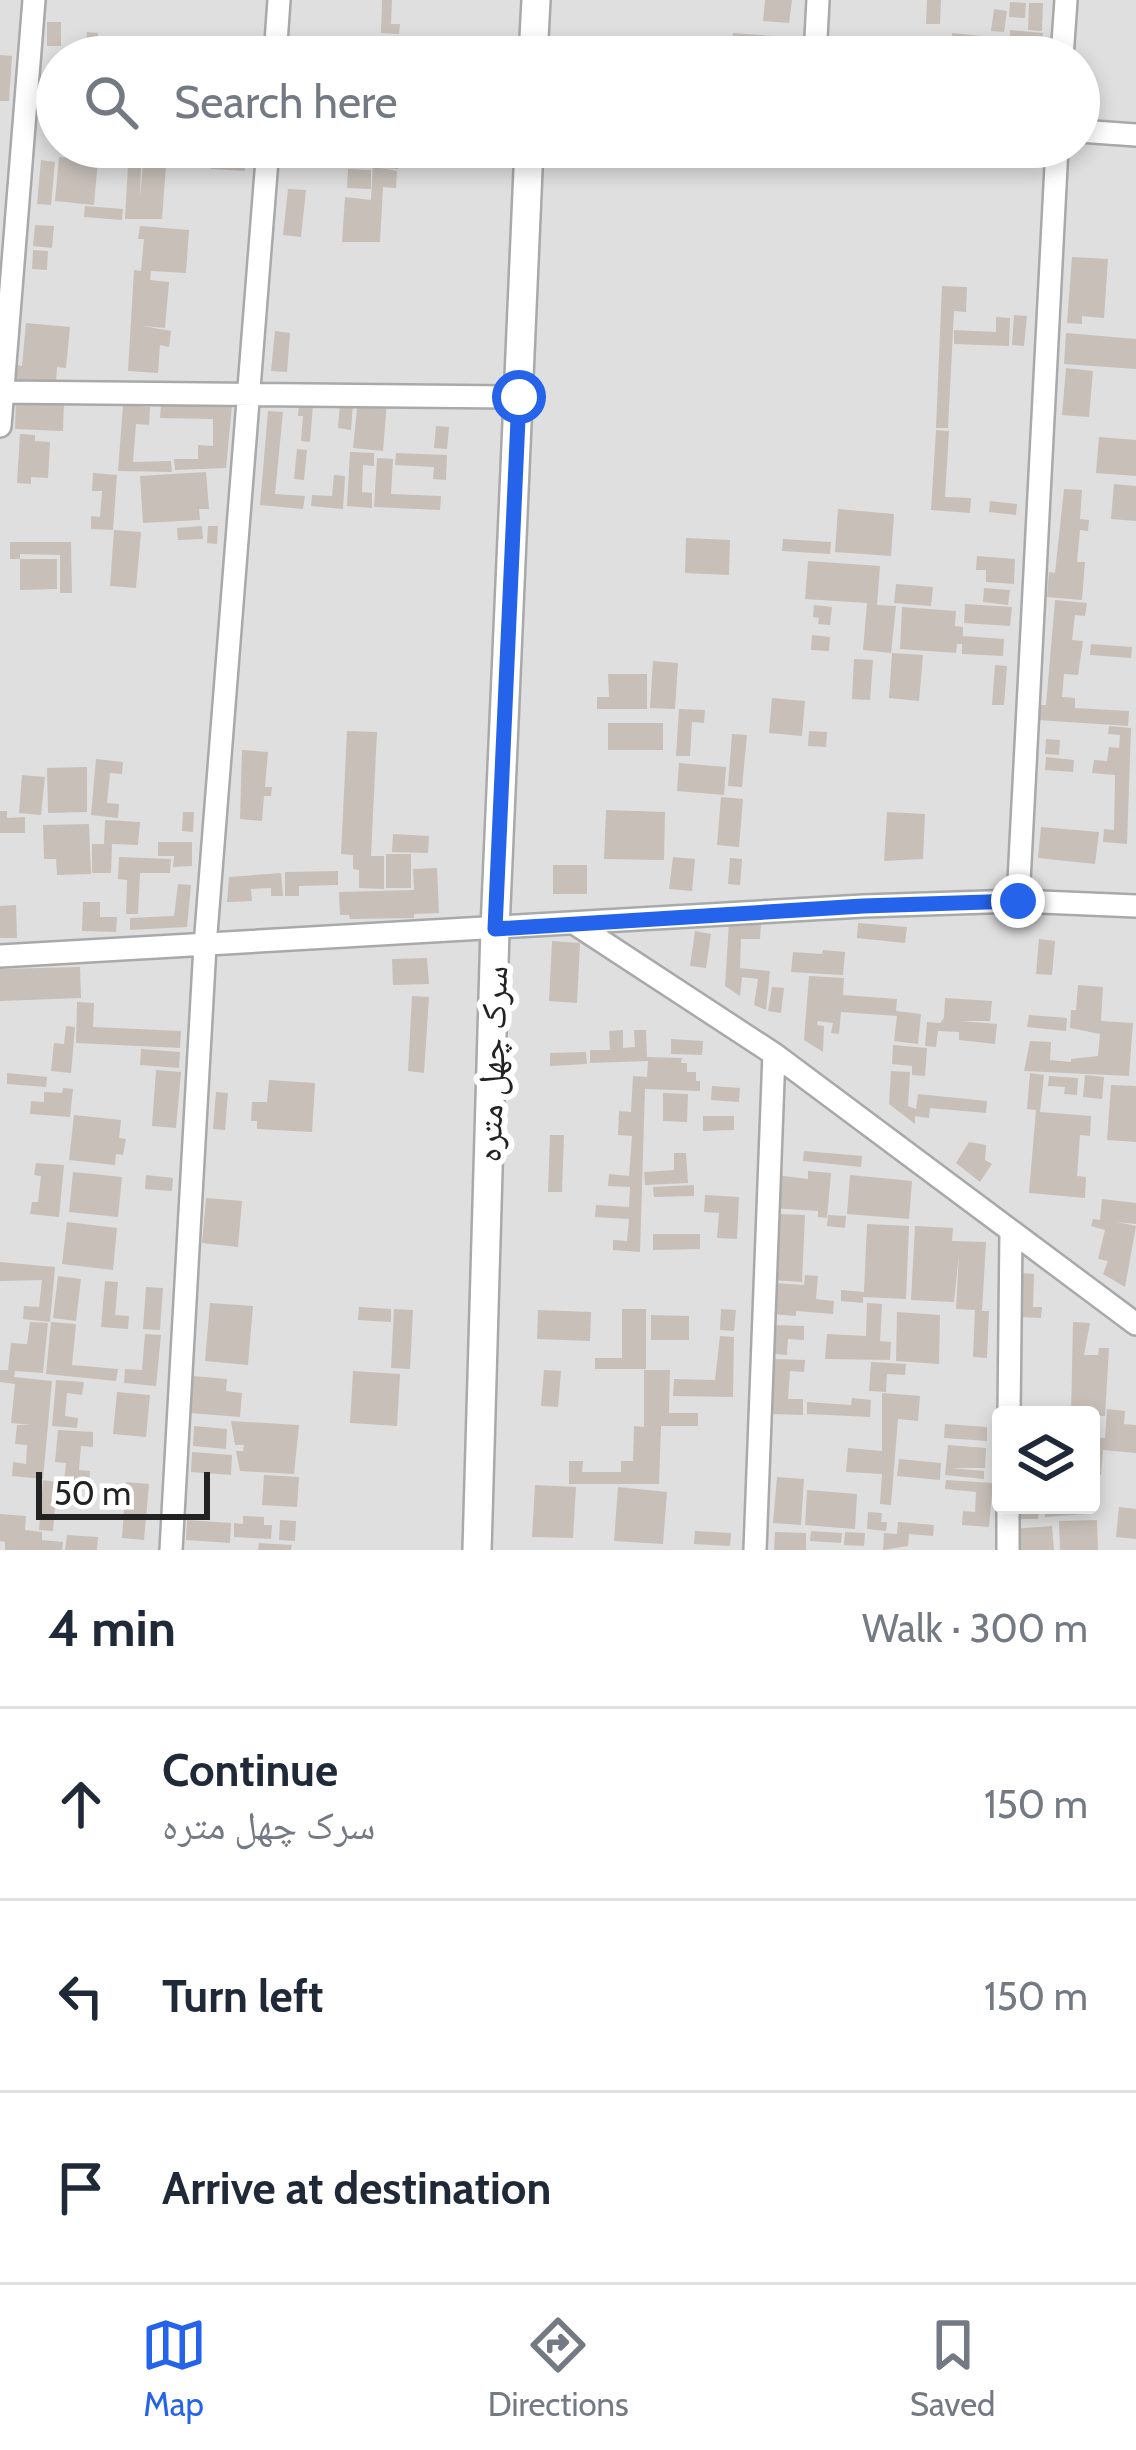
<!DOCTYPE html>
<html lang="en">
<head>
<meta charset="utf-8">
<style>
  :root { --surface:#fff; --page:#f6f6f7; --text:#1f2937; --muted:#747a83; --line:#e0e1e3; --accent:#2563eb }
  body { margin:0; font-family:Cabin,"Noto Naskh Arabic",sans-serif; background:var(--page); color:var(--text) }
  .controls { position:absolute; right:36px; bottom:36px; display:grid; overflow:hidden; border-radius:12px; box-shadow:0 6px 18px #0003 }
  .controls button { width:108px; height:108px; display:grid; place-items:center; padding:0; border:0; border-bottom:3px solid var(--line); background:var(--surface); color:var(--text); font:60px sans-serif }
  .scale { position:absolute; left:36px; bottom:30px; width:174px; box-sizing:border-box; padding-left:12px; border:6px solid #222; border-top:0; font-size:33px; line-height:42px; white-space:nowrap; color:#222; -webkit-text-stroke:9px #fff; paint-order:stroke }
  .stop { position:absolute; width:36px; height:36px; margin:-27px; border:9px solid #2563eb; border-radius:50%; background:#fff }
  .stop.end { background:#2563eb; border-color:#fff; box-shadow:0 3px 12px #0008 }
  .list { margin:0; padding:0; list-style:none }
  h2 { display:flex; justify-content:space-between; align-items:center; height:156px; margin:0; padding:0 48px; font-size:51px }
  h2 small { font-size:39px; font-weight:400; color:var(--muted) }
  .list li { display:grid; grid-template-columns:78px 1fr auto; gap:36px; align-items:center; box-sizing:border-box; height:192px; padding:0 48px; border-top:3px solid var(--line) }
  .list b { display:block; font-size:45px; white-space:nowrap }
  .list p { margin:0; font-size:39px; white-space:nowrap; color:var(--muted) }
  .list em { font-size:39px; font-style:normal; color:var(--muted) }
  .icon { flex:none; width:66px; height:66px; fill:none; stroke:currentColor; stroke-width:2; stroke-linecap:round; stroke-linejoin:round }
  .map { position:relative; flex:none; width:1136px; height:1550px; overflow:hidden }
  .search { position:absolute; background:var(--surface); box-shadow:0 6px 18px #0003; left:36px; right:36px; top:36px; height:132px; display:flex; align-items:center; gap:30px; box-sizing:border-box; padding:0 42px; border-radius:66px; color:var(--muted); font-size:45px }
  .sheet { height:732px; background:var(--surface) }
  nav { display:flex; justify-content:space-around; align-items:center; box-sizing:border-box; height:168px; border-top:3px solid var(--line); background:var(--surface); font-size:33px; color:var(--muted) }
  nav a { display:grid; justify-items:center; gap:6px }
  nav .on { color:var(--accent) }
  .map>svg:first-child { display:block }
</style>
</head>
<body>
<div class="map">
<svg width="1136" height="1550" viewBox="0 0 1136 1550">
  <rect width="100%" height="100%" fill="#f2efe9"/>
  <path fill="#e0dfdf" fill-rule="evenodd" d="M0 0H1136V1550H0ZM57 57H1079V147H57ZM1001 1415H1091V1505H1001Z"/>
  <path fill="#c7bfb8" d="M382 0H392L391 24H400L399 34 381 33Z
    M765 0H792L789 23 763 21Z
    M927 0H941L940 24H926Z
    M1010 2 1026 3 1025 18 1009 17Z
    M1029 3H1043L1042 31 1028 30Z
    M994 9 1007 11 1004 32 991 31Z
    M47 22H61V46H47Z
    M1010 30 1043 33 1042 45 1010 43Z
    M87 32 98 33V43L132 45 131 54 86 52Z
    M733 33 786 37 785 56 731 52Z
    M952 33 981 36 980 46 951 44Z
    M928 36 941 37 939 57H927Z
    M367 37 380 38 378 57H365Z
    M150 38H160V50L179 51V57H149Z
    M660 43 682 44 681 57H660Z
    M593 44 607 45 606 57H593Z
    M0 55 12 56 9 101H0Z
    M1079 84 1092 85 1090 105 1079 104Z
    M192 147H201L200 168 190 167Z
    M233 147H246L245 158 232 157Z
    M288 147H302L300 165 286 164Z
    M374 147H399L398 169 381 168 397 171 396 188 383 187 380 242H342L345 197 371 200Z
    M59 157 98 160 94 205 55 201Z
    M211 159 245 162V171L211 169Z
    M41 160 55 162 51 205 37 204Z
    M128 165 141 166 140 197 143 165 166 166 162 219H125Z
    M348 169 371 170V189L347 188Z
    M288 189 306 190 301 237 283 235Z
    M85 206 123 209 122 220 84 217Z
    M35 225 54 226 52 248 33 246Z
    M140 226 189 230 186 273 151 271 150 280 169 282 165 328 143 326 171 331 169 347 160 345 158 373 128 371 134 270 141 271 144 239H138Z
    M33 250 48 251 47 270 32 269Z
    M1072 257 1108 259 1104 318 1082 316V324L1067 323Z
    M942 286 967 287 966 312 954 311 948 428H936Z
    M1014 315 1027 316 1024 346 1012 345Z
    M996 317 1010 318 1009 346 954 344V330L996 332Z
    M26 323 70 327 66 368 57 367 56 383 16 380 17 365 22 366Z
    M275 331 290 333 287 372 271 371Z
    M1066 333 1136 339V369L1064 364Z
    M1066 368 1093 371 1089 417 1062 415Z
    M16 399 64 401 63 431 15 429Z
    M358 399 387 402 383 451 353 448Z
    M299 403 313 404 310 442 301 441 303 416H298Z
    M340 403 353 404 351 430 338 428Z
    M123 405 150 407 149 425 136 424 133 462 171 461 172 472 118 471Z
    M161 405 232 406 226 468 175 470 174 459H198V445L213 446V419L160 418Z
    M268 411 283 412 275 494 305 496 303 509 260 505Z
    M436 426 449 427 447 449 434 448Z
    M936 430 949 431 945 497 971 498 970 513 931 510Z
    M20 434 35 435V441L50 442 48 478 31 477V484L17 483Z
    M1099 437 1136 440V476L1096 473Z
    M297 449 307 450 304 480 294 479Z
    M350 452 374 453V466L363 465 362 492 372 493V508L347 506Z
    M396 453 447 455 446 480 433 479 434 467 395 465Z
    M377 458 393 459 391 494 441 496 440 510 374 507Z
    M206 472 209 509H199L200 520 143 523 140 476Z
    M93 473 117 475 113 530 91 529V516L100 517 102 491H92Z
    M334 475 345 476 343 509 311 506 312 495 332 496Z
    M1114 484 1136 486V521L1111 519Z
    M1064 489 1082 490 1080 519 1089 520 1088 531 1080 530 1077 562H1085L1082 600 1047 597 1049 572 1055 573Z
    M990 501 1017 504 1016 515 989 512Z
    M838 509 894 514 891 556 835 552Z
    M202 526 203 539 178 540 177 528Z
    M208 526H218L217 544 207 543Z
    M114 530 141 532 136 588 110 586Z
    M686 538 730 540 729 575 685 573Z
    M783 539 831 542 830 554 782 551Z
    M10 542H71L72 593H60V555L20 554V559H10Z
    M977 556 1015 559 1014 584 986 582V570H976Z
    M20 559H57V589L20 590Z
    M808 561 880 566 877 605 896 606 891 653 863 650 867 603 805 599Z
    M896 584 933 587 931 606 894 603Z
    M984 588 1010 590 1008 605 983 602Z
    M1055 600 1087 603 1085 616 1075 615 1072 640 1083 641 1078 675 1064 674 1062 697 1075 698V708L1129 711 1128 726 1038 720 1039 705H1046Z
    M965 604 1012 607 1010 626 964 623Z
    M814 605 832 607 830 625 818 624 819 618 813 617Z
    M902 607 956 611 955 626 963 627V636L1004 639 1003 656 962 654V644H957L956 653 900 649Z
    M812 635 830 637 829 651 811 650Z
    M1091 644 1132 647 1131 658 1090 655Z
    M892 653 923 655 919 701 889 698Z
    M854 659 873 660 870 700 852 699Z
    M653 661 678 663 675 709 650 708Z
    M995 665 1007 666 1004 705H992Z
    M608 674H647V709H597V697H609Z
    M772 698 805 701 802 736 769 733Z
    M679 709 705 710 704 723 692 722 690 756H676Z
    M608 723H663V750H608Z
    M1109 726 1131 728 1127 844 1103 842 1104 829 1114 830 1115 775 1092 773 1094 760 1107 761 1109 747 1119 748 1120 735 1108 734Z
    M347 731 377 732 371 856H384V889L359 888V870L353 869V855L341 854Z
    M809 731 827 732 826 747 808 746Z
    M732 734 747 735 742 787 728 786Z
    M1046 739 1060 740 1059 755 1045 754Z
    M242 750 268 752 265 787H272L271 796H264L262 821 240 819Z
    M1046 757 1074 760 1073 772 1045 770Z
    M96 759 123 762 122 774 110 773 107 803 119 804 118 818 91 815Z
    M679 763 726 767 724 795 677 791Z
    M87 767V812L48 813 47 768Z
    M22 775 45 777 41 815 19 813Z
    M721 797 743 799 739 847 717 845Z
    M606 810 665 812 664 860 604 859Z
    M0 811H7V818L25 817V833H0Z
    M183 812H194L193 832 182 831Z
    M887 812 925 814 923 859 884 861Z
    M105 820 140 822 138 845 112 844 111 873H92V844H104Z
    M89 824 91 874 57 875 56 859H44L43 825Z
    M1041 827 1099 832 1095 864 1038 858Z
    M393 834 429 836 428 853 392 852Z
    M158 842H192V866L173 867 174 856H158Z
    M386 854H411V888H386Z
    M119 857 171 859 170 873H140L138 914H126L127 880 118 879Z
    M673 857 695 859 692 891 669 889Z
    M730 858 742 859 740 885 728 884Z
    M553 865H587V894H553Z
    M437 868 439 913 414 914V918L350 919 349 915H340L339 892 414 890 413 869Z
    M338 871V885L299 886V896H285V872Z
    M281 873 283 896H271V888L251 889 252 901 227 902 229 877Z
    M178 884 191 885 187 927 130 930V918L174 916Z
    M83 902H100V917H117L116 932 82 931Z
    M16 905 17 938H0V906Z
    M729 922 761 923 760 939H741L740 968 770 971 766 1010 754 1005 758 979 742 977 740 996 725 986Z
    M858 923 907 927 905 943 857 938Z
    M695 931 711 934 706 968 690 966Z
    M1039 939 1055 941 1052 975 1036 974Z
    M552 941 580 943 577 1003 549 1001Z
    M823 950 845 952 843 975 791 972 793 952 822 954Z
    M427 958 429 984 393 985 392 959Z
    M80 967 81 998 0 1001V969Z
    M809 976 844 978 843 995 897 999 896 1011 921 1014 918 1044 894 1041 897 1016 841 1012 839 1034 831 1033 833 1023 818 1021 817 1025 824 1026 823 1052 804 1040Z
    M1078 985 1103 987 1101 1021 1133 1023 1129 1076 1024 1071 1030 1041 1051 1042 1050 1060 1071 1062V1059L1098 1056 1100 1034 1070 1028 1071 1010H1076Z
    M772 987 784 988 781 1013 768 1011Z
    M412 996 429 997 424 1073 408 1071Z
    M945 998 992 1001 990 1021H960L997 1024 995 1044 959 1040V1032L938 1031 936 1047 925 1046 927 1022 940 1023 944 1018Z
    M77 1002 94 1003 93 1027 181 1031 180 1048 76 1043Z
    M1029 1015 1067 1018 1066 1031 1027 1027Z
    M66 1026 75 1027 71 1073 51 1071 54 1043 64 1044Z
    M623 1030V1048L635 1047 634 1030H646L647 1057 682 1058 681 1063H687V1072H696V1081H700V1091L645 1089 640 1252 613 1250V1240L627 1241 629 1219 595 1217 596 1205 629 1207 630 1187 608 1186 609 1174 629 1176 632 1136 618 1135 619 1111 631 1112 633 1076 647 1077 648 1061 590 1063V1050H610L609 1031Z
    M671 1039 703 1041 702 1055 671 1054Z
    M893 1045 927 1048 925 1076 912 1075V1066L892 1064Z
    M141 1049 180 1052 179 1068 140 1065Z
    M586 1052 587 1064 550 1066V1053Z
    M156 1070 181 1072 176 1128 152 1126Z
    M891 1071 910 1072 908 1106 916 1109 918 1094 987 1101 986 1113 930 1108 929 1118 915 1116V1124L889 1104Z
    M7 1073 47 1077 46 1087 7 1084Z
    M1030 1073 1044 1075 1040 1112 1091 1116 1090 1136 1080 1135 1077 1176 1086 1177 1085 1198 1029 1193 1036 1110 1027 1109Z
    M1085 1075 1104 1077 1102 1099 1083 1097Z
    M1049 1076 1078 1078 1077 1095 1064 1094 1065 1087 1048 1086Z
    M269 1080 315 1083 312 1132 257 1129V1121H251L252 1102H267Z
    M1111 1085 1136 1086V1142L1107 1140Z
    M712 1086 740 1088 739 1102 711 1100Z
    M63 1088 73 1089 70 1117 30 1114 31 1101 44 1102V1092L62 1093Z
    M216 1092 228 1093 225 1130 213 1129Z
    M663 1093 688 1094 687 1122 663 1121Z
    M74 1115 121 1120 119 1138 126 1139 123 1155 116 1154 115 1165 69 1160Z
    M703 1116H734V1130L703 1131Z
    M550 1135H564L562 1192H548Z
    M969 1142 986 1145 985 1160 992 1164 980 1182 956 1163Z
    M804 1151 862 1156 861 1167 803 1161Z
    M674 1153H686L688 1183 645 1185 644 1172 674 1170Z
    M36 1163 64 1165 59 1217 30 1214 32 1202H38L41 1176 34 1175Z
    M808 1171 831 1173 827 1218 818 1217V1211L772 1208 775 1175 808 1179Z
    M73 1172 122 1177 118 1217 69 1212Z
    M146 1175 173 1178 172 1191 145 1189Z
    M850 1175 912 1181 909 1219 847 1214Z
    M694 1185V1196L654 1197 653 1187Z
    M705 1195 739 1197 737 1239 717 1238 719 1213 704 1212Z
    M206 1198 242 1201 238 1247 202 1243Z
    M1102 1199 1136 1203V1224L1117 1222 1136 1226 1125 1287 1103 1274 1108 1261 1098 1259 1105 1230 1091 1226 1093 1219 1100 1220Z
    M775 1214 805 1215 802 1282 771 1280Z
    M828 1215 846 1216 845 1228 827 1226Z
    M67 1222 117 1228 113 1270 62 1264Z
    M867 1224 909 1226 906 1299 863 1297V1303L841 1301V1290L864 1292Z
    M915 1226 953 1228 952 1241 986 1242 982 1311H989L987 1358 973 1357 975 1310 956 1309 959 1254 954 1302 911 1300Z
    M653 1234H700V1249L653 1250Z
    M0 1262 55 1267 50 1322 23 1319 24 1306 39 1307 42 1280 0 1281Z
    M1021 1273 1034 1274 1033 1307H1042L1041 1318 1019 1317Z
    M805 1275 818 1276 816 1299 834 1301 833 1314 796 1311V1316L772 1314 774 1283 804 1285Z
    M58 1276 81 1279 76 1321 53 1318Z
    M105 1281 118 1282 115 1315 129 1316 128 1329 101 1327Z
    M146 1287 163 1288 160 1330 143 1329Z
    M210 1303 253 1306 248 1365 205 1361Z
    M867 1303 882 1304 880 1341 891 1342 890 1360 825 1359 827 1334 866 1336Z
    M359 1307 391 1309V1322L358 1320Z
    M394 1309 413 1310 410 1369 391 1368Z
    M622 1309H646V1369H595V1358H622Z
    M721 1309 736 1310 734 1331 720 1330Z
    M538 1310 591 1312 590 1341 537 1339Z
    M897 1312 940 1315 939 1364 896 1361Z
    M651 1315 689 1316V1340H651Z
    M30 1322 48 1323 43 1373 15 1371 14 1377 52 1381 43 1479 12 1476 13 1462 26 1464 27 1445 15 1444 17 1425H31L11 1423 15 1384 0 1382V1370H8L11 1343 27 1344Z
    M51 1322 76 1324 72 1365 118 1369 116 1381 46 1374Z
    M1073 1322 1090 1323 1084 1355H1098L1099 1348H1109L1105 1416 1071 1415Z
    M772 1325 804 1326V1340L788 1339 787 1355 774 1354Z
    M145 1334 161 1335 156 1386 124 1383 125 1369 142 1370Z
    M720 1336 734 1337 733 1397 673 1396 674 1379 715 1380Z
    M774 1359 805 1360 804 1372 790 1371 788 1399H803V1415L772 1414Z
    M871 1362 906 1364 905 1375 887 1374 886 1392 869 1391Z
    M544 1370 561 1371 558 1407 541 1406Z
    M644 1370H670L669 1413H698V1426H661L659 1484H569V1461H583L582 1472H621V1461H633L634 1426 644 1427Z
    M353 1371 400 1374 397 1426 350 1423Z
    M193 1376 227 1379 226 1391 242 1393 240 1417 190 1413Z
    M56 1380 84 1382 82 1395 67 1393 65 1416 78 1418 77 1428 52 1426Z
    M117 1392 150 1395 146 1437 113 1434Z
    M882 1393 920 1396 918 1421 898 1419 891 1505 880 1504 882 1474 846 1472 848 1448 882 1451Z
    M852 1398 871 1400 870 1417 807 1414V1402L851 1405Z
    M1107 1409 1125 1411 1124 1424 1136 1425V1453L1103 1450 1101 1475 1091 1474V1437L1105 1438Z
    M231 1421 299 1425 294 1474 240 1471 236 1451H243L244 1445H235Z
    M945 1424 987 1427V1441L944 1438Z
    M194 1426 227 1429 226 1449 193 1446Z
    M58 1430 93 1432V1447L81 1446 79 1470 90 1471 89 1484 64 1482 66 1463 55 1462Z
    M948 1445 986 1448 985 1468H951L984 1471V1479L945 1475Z
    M192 1452 232 1455 231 1475 191 1472Z
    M899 1459 941 1463 940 1480 897 1476Z
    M264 1475 299 1477 297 1507 262 1505Z
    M777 1477 804 1479 801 1525 773 1523Z
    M43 1480 57 1482 53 1531 39 1530Z
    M946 1480 993 1483 989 1527 962 1525 963 1511 975 1512 976 1492 945 1489Z
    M126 1482 149 1484 144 1540 122 1538Z
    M535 1485 576 1487 573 1538 532 1537Z
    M618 1487 667 1492 663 1544 614 1541Z
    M807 1490 857 1494 855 1529 805 1525Z
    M1044 1505H1085L1086 1514 1045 1517Z
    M1016 1506H1039L1038 1519H1016Z
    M1119 1507 1136 1509V1539L1116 1537Z
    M868 1512 882 1513 881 1522H887L886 1531 867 1529Z
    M0 1514 26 1516 25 1530 42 1532V1540L63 1542 62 1550H5V1542L0 1541Z
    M243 1516 264 1517V1525H272L271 1539 234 1537V1523L243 1524Z
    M187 1520 231 1523 230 1543 186 1540Z
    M280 1520 296 1521 295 1541 279 1540Z
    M1097 1520 1098 1550H1060L1059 1521Z
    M898 1522 934 1525 933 1536 909 1534 908 1546 883 1550 884 1533 897 1534Z
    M1052 1526 1054 1550H1015L1014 1529Z
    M695 1531 731 1533 730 1546 694 1544Z
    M811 1531 842 1533 841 1543 810 1541Z
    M775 1532 806 1533V1550H774Z
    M845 1532 865 1533 864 1546 844 1545Z
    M67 1535 98 1537 97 1550H65Z
    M259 1543 292 1545 291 1550H258Z"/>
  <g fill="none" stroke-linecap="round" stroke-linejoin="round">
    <g stroke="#a9a9a9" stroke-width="26">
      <path id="minor" d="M275 57 279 0
        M815 57 818 0
        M1062 57 1066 0
        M1079 131 1136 135
        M0 392 519 397
        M0 426 34 0
        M1018 901 1057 147
        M577 925 774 1054 1136 1324
        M0 956 863 906 1018 901 1136 906
        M1009 1415 1011 1231
        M171 1550 205 946 268 147
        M755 1550 774 1054
        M1008 1550V1505"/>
    </g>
    <g stroke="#a9a9a9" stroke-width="32">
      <path id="tertiary" d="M533 57 536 0
        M477 1550 495 929 529 147"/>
    </g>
    <use href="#minor" stroke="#fff" stroke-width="21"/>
    <use href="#tertiary" stroke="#fff" stroke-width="27"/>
  </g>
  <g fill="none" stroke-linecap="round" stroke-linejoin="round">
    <path stroke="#2563eb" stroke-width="15" d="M519 397 495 929 863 906 1018 901"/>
  </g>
  <g text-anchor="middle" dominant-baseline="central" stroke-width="12" stroke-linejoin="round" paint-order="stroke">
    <g font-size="36" fill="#222" stroke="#fff">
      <text transform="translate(491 1064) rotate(-88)">سرک چهل متره</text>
    </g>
  </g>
</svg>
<div class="controls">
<button><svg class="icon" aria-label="layers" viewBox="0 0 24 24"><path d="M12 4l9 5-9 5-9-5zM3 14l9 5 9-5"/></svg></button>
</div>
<div class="scale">50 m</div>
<div class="stop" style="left:519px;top:397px"></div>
<div class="stop end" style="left:1018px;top:901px"></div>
<div class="search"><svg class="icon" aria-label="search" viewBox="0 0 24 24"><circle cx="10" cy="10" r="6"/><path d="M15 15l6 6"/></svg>Search here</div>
</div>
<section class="sheet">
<h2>4 min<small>Walk · 300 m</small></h2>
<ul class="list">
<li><svg class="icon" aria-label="ahead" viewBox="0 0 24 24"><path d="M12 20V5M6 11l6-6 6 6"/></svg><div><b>Continue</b><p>سرک چهل متره</p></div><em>150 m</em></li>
<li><svg class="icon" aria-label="left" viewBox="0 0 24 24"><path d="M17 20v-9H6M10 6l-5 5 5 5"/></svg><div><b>Turn left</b></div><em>150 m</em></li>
<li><svg class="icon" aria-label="arrive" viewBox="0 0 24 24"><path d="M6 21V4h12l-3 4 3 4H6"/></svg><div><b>Arrive at destination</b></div></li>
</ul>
</section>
<nav>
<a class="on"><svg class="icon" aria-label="map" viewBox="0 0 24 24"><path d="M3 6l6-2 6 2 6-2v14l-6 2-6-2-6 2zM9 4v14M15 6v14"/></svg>Map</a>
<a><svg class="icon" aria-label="directions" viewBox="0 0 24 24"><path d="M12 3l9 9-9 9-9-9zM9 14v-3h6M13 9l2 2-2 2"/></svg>Directions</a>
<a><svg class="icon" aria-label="saved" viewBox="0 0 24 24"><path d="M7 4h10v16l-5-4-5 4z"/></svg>Saved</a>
</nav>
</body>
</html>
